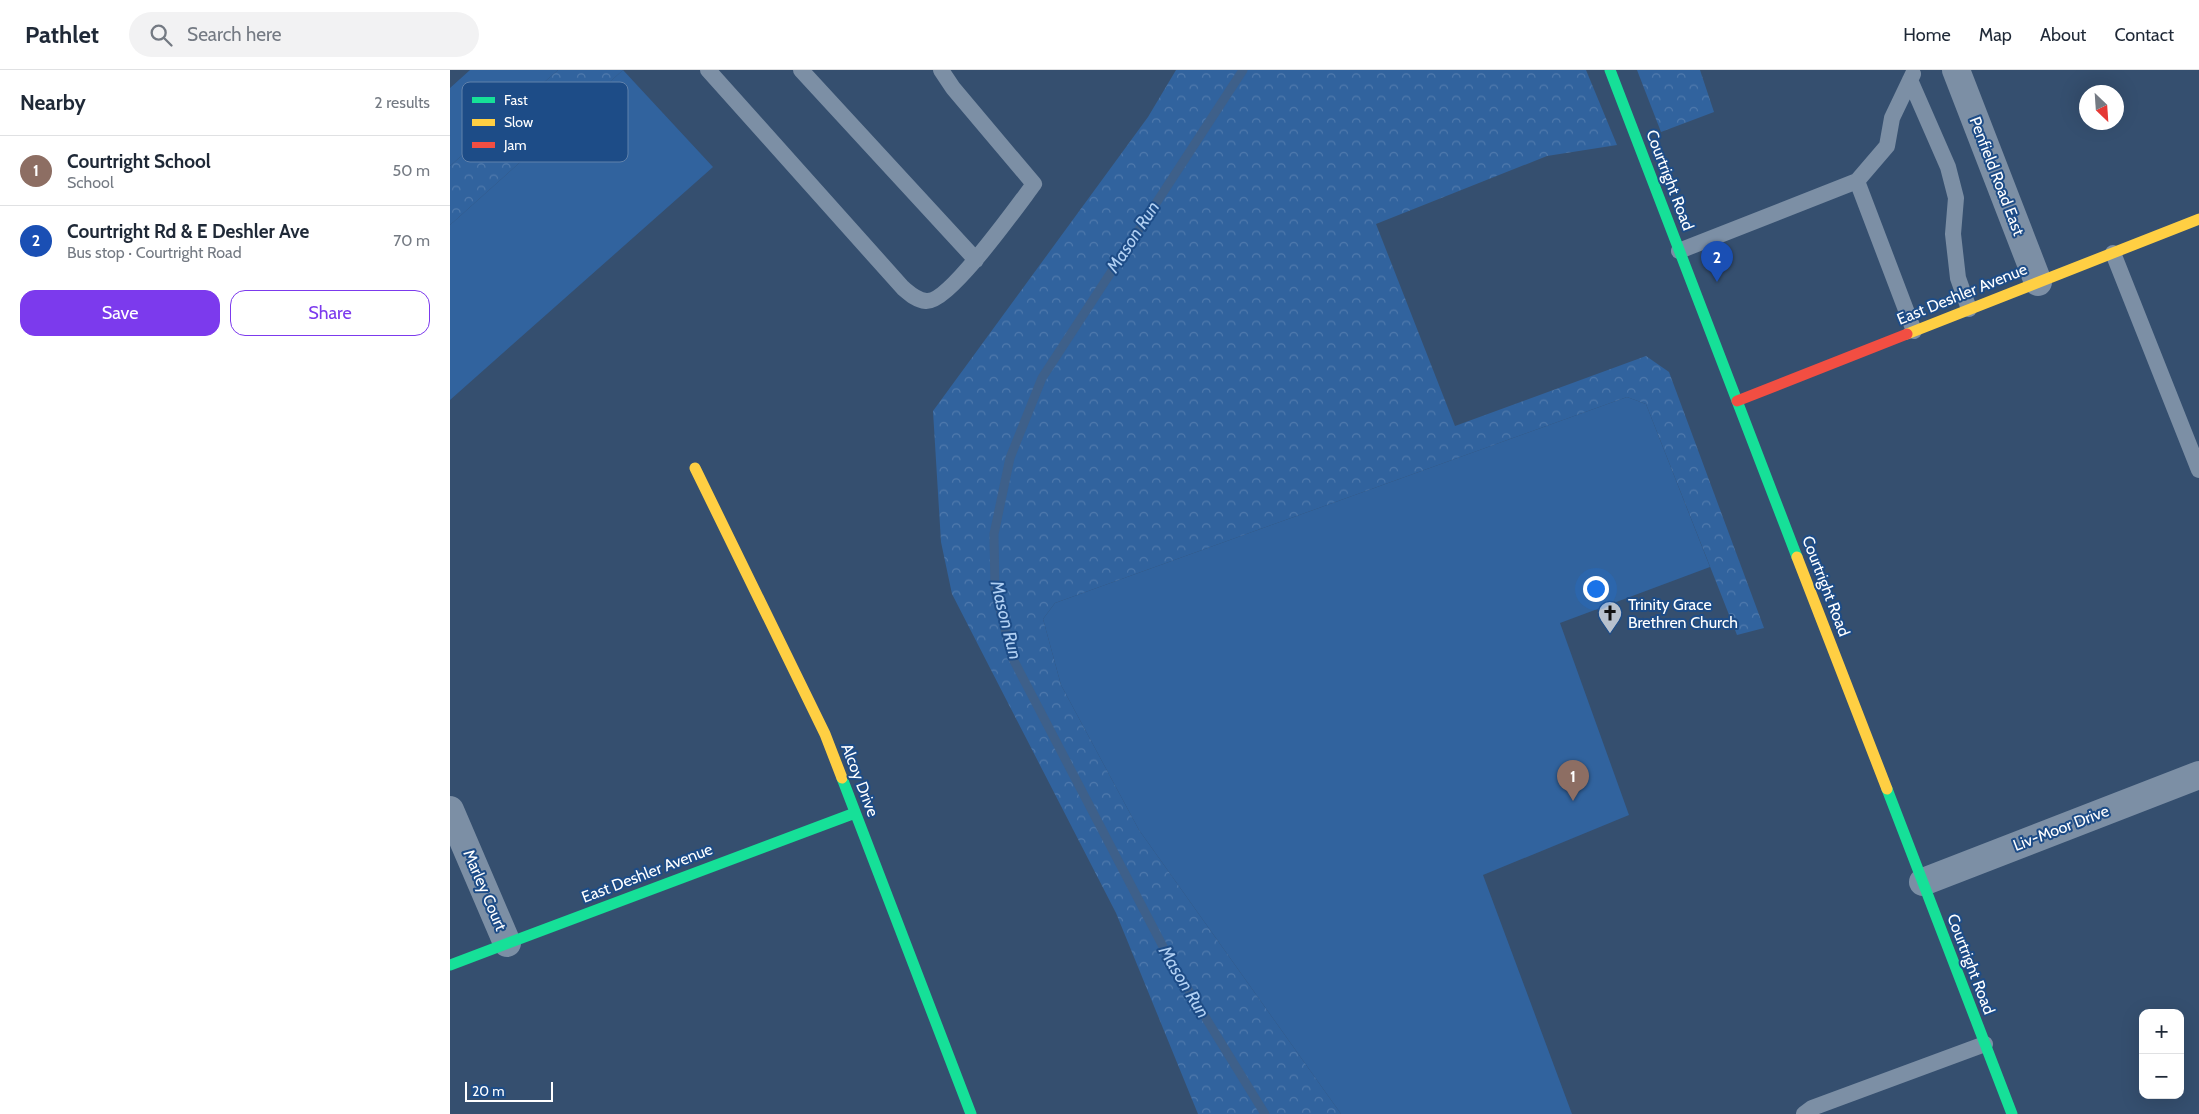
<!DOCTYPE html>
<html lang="en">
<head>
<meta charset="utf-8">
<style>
  :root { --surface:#fff; --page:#f2f2f3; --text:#1f2937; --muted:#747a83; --line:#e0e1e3; --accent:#7c3aed }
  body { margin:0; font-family:Cabin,sans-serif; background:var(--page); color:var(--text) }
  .controls { position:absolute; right:15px; bottom:15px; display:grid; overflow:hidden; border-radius:10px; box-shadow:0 5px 20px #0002 }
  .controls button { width:45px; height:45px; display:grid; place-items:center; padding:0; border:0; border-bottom:1px solid var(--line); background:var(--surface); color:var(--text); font:25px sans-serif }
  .compass { position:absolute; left:1629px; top:15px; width:45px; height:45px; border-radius:50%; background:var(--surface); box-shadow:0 5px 20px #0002; rotate:155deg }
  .scale { position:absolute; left:15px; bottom:12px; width:88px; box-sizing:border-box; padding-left:5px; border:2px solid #fff; border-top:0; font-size:14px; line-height:18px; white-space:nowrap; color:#fff; -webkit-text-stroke:4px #1d4c87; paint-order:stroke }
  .you { position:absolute; left:1145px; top:518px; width:18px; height:18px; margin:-12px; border:4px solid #fff; border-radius:50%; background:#1a73e8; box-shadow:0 0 0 8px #1a73e833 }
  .badge { display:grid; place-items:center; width:32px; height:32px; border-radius:50%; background:var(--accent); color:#fff; font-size:16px; font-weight:700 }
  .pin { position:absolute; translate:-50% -41px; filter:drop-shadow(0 1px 2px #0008) }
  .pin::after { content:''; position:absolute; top:26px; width:18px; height:15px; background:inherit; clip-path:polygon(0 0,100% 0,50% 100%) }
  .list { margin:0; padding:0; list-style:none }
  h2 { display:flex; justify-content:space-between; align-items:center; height:65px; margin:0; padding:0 20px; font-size:21px }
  h2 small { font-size:16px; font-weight:400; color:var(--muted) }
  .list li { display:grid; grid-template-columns:32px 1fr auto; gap:15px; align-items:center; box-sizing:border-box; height:70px; padding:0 20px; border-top:1px solid var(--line) }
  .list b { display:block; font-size:19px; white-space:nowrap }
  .list p { margin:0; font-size:16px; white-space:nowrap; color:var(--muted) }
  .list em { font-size:16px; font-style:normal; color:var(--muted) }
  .actions { display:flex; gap:10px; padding:15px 20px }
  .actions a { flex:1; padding:11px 0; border:1px solid var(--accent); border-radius:15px; text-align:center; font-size:18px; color:var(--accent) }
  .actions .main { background:var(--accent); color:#fff }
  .icon { flex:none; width:28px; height:28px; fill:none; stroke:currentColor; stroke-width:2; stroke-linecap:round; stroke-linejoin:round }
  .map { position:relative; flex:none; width:1749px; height:1044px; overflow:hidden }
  header { display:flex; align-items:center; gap:30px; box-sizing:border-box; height:70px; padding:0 25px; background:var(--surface); border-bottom:1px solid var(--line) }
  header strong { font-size:24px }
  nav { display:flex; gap:28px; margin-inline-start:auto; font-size:18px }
  .search { width:350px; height:45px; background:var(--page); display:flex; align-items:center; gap:12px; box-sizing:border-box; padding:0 18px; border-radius:28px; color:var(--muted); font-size:19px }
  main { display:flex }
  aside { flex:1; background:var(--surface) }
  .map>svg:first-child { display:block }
</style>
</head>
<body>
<header>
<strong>Pathlet</strong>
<div class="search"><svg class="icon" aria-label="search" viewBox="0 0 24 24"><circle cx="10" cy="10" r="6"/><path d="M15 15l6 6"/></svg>Search here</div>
<nav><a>Home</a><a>Map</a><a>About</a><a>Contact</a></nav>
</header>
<main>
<aside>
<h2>Nearby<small>2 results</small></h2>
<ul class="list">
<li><span class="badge" style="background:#8d6e63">1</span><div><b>Courtright School</b><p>School</p></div><em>50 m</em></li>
<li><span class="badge" style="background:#1a4fb4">2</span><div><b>Courtright Rd &amp; E Deshler Ave</b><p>Bus stop · Courtright Road</p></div><em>70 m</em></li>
</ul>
<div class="actions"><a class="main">Save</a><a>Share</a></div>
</aside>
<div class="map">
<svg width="1749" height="1044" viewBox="0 0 1749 1044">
  <defs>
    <pattern id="forest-crowns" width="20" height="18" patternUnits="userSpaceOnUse" patternTransform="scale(1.25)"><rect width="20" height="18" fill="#31639e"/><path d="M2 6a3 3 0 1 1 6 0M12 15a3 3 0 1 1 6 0" fill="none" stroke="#507aad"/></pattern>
  </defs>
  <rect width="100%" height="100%" fill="#354f6f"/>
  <path fill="#31639e" d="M20 0H108L0 96V18Z
    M173 0 263 97 0 330V155Z
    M1177 327 1196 334 1260 497 1110 553 1179 745 1033 805 1122 1044H891L689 760 611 615 593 549 605 533Z"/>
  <path fill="url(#forest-crowns)" d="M108 0H173L0 155V96Z
    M726 0H1136L1167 75 1097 86 926 154 1005 356 1196 286 1219 302 1314 558 1287 565 1196 334 1177 327 605 533 593 549 611 615 689 760 891 1044H748L666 843 502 524 491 472 483 341 698 47Z
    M1187 0H1250L1264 42 1211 62Z"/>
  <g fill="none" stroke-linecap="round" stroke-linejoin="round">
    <path stroke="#3e608a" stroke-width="9" d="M793 0 592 308 560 388 544 464 545 520 563 589 720 890 815 1044"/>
    <path stroke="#7c8fa5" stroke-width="16" d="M258 0 453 218C459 223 466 230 476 231 499 233 568 135 584 114L503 18 491 0
      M351 0 526 190
      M1460 10 1498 97 1506 128 1503 164 1508 208 1519 239
      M1407 111 1437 76 1442 48 1463 4
      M1229 181 1407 111 1464 261
      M1663 183 1749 400
      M1354 1044 1362 1038 1535 974"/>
    <path stroke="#7c8fa5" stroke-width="28" d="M1506 0 1588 212
      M0 740 57 873
      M1473 812 1749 705"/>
    <path stroke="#16e098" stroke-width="11" d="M1160 0 1347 487
      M392 708 521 1044
      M1437 719 1562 1044
      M0 895 405 743"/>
    <path stroke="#ffcf43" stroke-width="11" d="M1457 264 1749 149
      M245 398 375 664 392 708
      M1347 487 1437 719"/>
    <path stroke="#f24e42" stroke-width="11" d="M1287 331 1457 264"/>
  </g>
  <defs>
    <g id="church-pin" transform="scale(1.25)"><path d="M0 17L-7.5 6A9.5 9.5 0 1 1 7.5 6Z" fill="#b8c1cd" stroke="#1d4c87"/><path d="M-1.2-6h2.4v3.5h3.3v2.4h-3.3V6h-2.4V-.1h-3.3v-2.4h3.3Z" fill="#111"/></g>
  </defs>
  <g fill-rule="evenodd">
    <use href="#church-pin" x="1160" y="543"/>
  </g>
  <g text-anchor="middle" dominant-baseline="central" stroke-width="4" stroke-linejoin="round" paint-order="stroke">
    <g font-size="16" fill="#fff" stroke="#1d4c87">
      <text transform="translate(1547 106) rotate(69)">Penfield Road East</text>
      <text transform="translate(1220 110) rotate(69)">Courtright Road</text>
      <text transform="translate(1512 224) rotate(-22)">East Deshler Avenue</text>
      <text transform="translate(1376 516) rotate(69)">Courtright Road</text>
      <text transform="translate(410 710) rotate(69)">Alcoy Drive</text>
      <text transform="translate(1611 758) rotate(-21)">Liv-Moor Drive</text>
      <text transform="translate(197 803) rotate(-21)">East Deshler Avenue</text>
      <text transform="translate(35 820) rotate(67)">Marley Court</text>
      <text transform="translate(1521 894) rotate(69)">Courtright Road</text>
    </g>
    <g font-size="16" fill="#fff" stroke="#1d4c87" text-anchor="start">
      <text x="1178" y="534">Trinity Grace<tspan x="1178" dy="18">Brethren Church</tspan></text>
    </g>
    <g font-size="18" font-style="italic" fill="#b1d0f3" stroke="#1d4c87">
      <text transform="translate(683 167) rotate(-57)">Mason Run</text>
      <text transform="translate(556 550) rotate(76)">Mason Run</text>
      <text transform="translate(734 912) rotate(59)">Mason Run</text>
    </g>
  </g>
  <rect x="12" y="12" width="166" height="80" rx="8" fill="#1d4c87" stroke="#6182ab" stroke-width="1"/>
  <rect x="22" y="27" width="23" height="6" fill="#16e098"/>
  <rect x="22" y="49" width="23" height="7" fill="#ffcf43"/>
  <rect x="22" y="72" width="23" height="6" fill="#f24e42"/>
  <g font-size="14" fill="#fff">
    <text x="54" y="35">Fast</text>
    <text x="54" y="57">Slow</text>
    <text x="54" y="80">Jam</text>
  </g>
</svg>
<div class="controls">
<button>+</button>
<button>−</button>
</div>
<svg class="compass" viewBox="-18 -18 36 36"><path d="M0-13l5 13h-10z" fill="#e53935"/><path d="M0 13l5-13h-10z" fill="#747a83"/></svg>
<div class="scale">20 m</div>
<div class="you"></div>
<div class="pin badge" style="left:1123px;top:731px;background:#8d6e63">1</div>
<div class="pin badge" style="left:1267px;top:212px;background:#1a4fb4">2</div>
</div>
</main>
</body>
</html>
